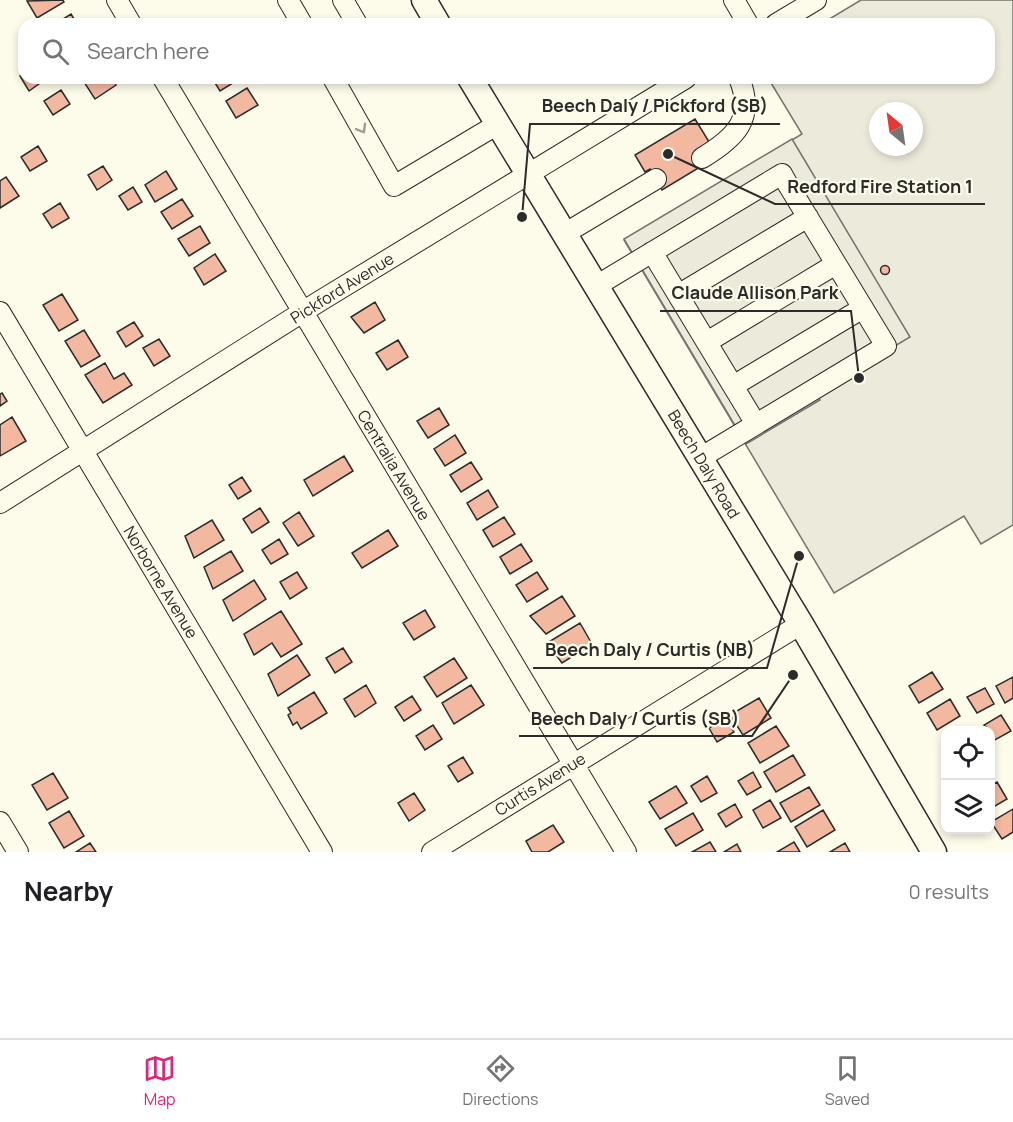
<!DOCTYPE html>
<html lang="en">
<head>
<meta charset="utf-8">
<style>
  :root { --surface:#fff; --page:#f2f2f2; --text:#202124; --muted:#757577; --line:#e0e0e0; --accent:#db2777 }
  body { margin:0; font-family:Manrope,sans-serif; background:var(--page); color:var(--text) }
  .controls { position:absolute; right:18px; bottom:18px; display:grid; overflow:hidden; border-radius:12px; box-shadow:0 3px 9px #0003 }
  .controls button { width:54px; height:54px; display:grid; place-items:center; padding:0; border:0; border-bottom:2px solid var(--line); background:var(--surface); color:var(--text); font:30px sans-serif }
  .compass { position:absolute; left:869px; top:102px; width:54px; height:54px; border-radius:50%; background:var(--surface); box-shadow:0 3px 9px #0003; rotate:331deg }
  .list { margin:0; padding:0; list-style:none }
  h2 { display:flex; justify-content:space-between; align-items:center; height:78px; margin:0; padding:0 24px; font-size:26px }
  h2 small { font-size:20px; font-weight:400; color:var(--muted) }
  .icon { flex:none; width:33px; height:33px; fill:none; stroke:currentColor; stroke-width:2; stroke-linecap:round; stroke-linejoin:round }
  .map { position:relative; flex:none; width:1013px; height:852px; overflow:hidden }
  .search { position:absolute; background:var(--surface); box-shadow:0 3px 9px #0003; left:18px; right:18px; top:18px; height:66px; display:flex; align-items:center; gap:15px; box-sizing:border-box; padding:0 21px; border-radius:18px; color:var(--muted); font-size:22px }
  .sheet { height:186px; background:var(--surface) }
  nav { display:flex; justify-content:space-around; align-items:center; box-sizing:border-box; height:84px; border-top:2px solid var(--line); background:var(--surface); font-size:16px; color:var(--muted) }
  nav a { display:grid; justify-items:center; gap:3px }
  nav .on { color:var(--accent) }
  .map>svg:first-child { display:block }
</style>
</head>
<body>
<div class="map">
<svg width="1013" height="852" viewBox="0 0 1013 852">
  <rect width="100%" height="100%" fill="#fdfbea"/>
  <path fill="#ecebdb" stroke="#74746e" stroke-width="1.5" fill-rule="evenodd" d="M861 0H1013V525L981 544 964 516 834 593 624 240 802 134 768 78H989V24H821ZM878 111H914V147H878Z"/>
  <path fill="#eceadb" stroke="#74746e" stroke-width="1.5" d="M792 139 910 337 816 393 820 400 746 444 624 239Z"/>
  <path fill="#f2b8a0" stroke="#2b2b2b" stroke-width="1.5" d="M63 0 64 2 37 18 27 1Z
    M71 14 77 24H55Z
    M24 74V78L46 79 29 91 20 76Z
    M90 78H112L116 85 95 99 84 82Z
    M212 78H241L220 91Z
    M247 88 258 105 236 118 226 101Z
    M61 90 70 104 53 115 44 101Z
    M695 119 711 145 705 164 662 190 650 169 645 172 635 155Z
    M38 146 47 161 30 171 21 157Z
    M103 166 112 180 97 190 88 175Z
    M166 171 177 189 155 202 145 185Z
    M6 177 19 196 0 208V181Z
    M133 187 142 202 128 210 119 196Z
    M182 199 193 216 172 229 161 212Z
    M60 203 69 218 52 228 43 214Z
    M200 226 210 243 189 256 178 239Z
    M215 254 226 271 204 285 194 268Z
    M880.5 270a4.5 4.5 0 1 1 9 0a4.5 4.5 0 1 1-9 0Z
    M62 294 78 320 59 331 43 305Z
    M375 302 385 320 364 333 351 317Z
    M134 322 143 336 126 347 117 332Z
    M84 330 100 356 81 367 65 341Z
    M159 339 170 356 154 366 143 348Z
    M398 340 408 357 387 370 376 353Z
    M105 363 114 379 124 373 132 385 103 403 85 375Z
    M2 393 7 401 0 406V394Z
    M439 408 449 425 428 438 417 421Z
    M12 417 26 441 0 456V425Z
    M455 435 466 453 445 466 434 449Z
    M344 456 353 471 313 496 304 480Z
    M471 462 482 479 461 492 450 475Z
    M242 477 251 491 238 499 229 485Z
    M488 490 498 507 477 520 467 503Z
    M260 508 269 522 252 533 243 519Z
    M299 512 314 536 298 546 283 523Z
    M504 517 515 534 493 547 483 530Z
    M212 520 224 540 194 558 185 536Z
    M388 530 398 546 362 568 352 553Z
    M279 539 288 554 271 564 262 550Z
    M521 544 532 561 510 574 500 557Z
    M231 551 243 571 213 589 204 567Z
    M297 572 307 588 290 599 280 582Z
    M537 572 548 589 527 602 516 585Z
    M254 580 266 599 233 621 223 600Z
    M562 596 575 616 546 634 530 616Z
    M425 610 435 627 414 640 403 623Z
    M281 611 302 644 281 657 272 643 254 655 244 634Z
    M580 623 592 644 562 663 547 643Z
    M343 648 352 662 335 673 326 658Z
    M297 655 310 675 278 696 268 674Z
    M454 658 467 678 437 697 424 677Z
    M932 672 943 689 919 703 909 686Z
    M1013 677V698L1005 703 996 686Z
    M366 685 376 703 355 717 344 699Z
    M471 685 484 705 454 724 442 703Z
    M985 688 994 704 977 713 967 697Z
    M314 692 327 713 301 729 297 722 293 725 288 715 291 713 288 708Z
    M412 696 421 710 404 721 395 707Z
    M759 698 771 718 743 735 730 715Z
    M950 699 960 716 937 730 927 713Z
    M1001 715 1011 731 993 741 990 730 984 725Z
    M725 718 734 732 717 742 709 728Z
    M433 725 442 739 425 750 416 736Z
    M776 726 789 746 760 763 748 743Z
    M793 755 805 775 776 792 764 772Z
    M463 757 473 773 458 782 448 766Z
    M753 772 761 787 747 795 738 781Z
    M53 773 68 798 47 810 32 785Z
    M707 776 717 793 701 802 691 786Z
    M997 782 1007 799 990 809V786Z
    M676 786 687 803 660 819 649 802Z
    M809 787 820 805 791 822 780 803Z
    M414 793 425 810 409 821 398 803Z
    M770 800 781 818 763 828 753 810Z
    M735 804 742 817 726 827 718 814Z
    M1013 809V832L1002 839 991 822Z
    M823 810 835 830 807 847 795 827Z
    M69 811 84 836 64 848 49 823Z
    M693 813 703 830 676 846 665 829Z
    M553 825 564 842 548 852H532L526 841Z
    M710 842 716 852H692Z
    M794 842 800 852H777Z
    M90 843 96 852H76Z
    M845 843 850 852H830Z
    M737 844 741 852H724Z"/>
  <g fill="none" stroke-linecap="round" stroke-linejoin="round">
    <g stroke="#2b2b2b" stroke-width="22">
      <path id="minor" d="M117 0 131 24
        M288 0 302 24
        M343 0 357 24
        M734 0 748 24
        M776 24 816 0
        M163 78 626 852
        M333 78 394 186 498 124
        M702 158C735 138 756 119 739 78
        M564 234 656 179
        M652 252 756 424
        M596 286 782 174 787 183 886 346 700 458
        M678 295 808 217
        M0 312 322 852
        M707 342 836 264
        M733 386 863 308
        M0 503 320 301 686 78
        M0 822 18 852
        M432 852 801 624"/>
    </g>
    <g stroke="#2b2b2b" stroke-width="27">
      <path id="major" d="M424 0 438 24
        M470 78 801 624 934 852"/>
    </g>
    <use href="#minor" stroke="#fdfbea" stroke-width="20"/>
    <use href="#major" stroke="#fdfbea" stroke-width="24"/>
  </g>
  <defs><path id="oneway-chevron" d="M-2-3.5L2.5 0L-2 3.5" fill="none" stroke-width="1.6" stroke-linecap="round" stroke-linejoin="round" transform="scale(1.5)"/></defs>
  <use stroke="#9e9d94" href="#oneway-chevron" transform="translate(362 129) rotate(60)"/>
  <g text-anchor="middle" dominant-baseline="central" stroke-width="4.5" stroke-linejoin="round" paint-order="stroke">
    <g font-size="16" fill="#2b2b2b" stroke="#fdfbea">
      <text transform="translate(342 288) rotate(-32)">Pickford Avenue</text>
      <text transform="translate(704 464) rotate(59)">Beech Daly Road</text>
      <text transform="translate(394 465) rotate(59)">Centralia Avenue</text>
      <text transform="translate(161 582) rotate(59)">Norborne Avenue</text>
      <text transform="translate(540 784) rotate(-32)">Curtis Avenue</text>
    </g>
  </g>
  <path fill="none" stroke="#2b2b2b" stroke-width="2" d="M522 217L530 124H780M668 154L775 204H985M859 378L851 311H660M799 556L767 668H533M793 675L752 736H519"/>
  <g fill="#2b2b2b" stroke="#fdfbea" stroke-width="2">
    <circle cx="522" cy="217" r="6"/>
    <circle cx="668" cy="154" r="6"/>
    <circle cx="859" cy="378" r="6"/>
    <circle cx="799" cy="556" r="6"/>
    <circle cx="793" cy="675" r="6"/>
  </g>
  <g font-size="18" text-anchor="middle" font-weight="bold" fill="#2b2b2b" stroke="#fdfbea" stroke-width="4.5" stroke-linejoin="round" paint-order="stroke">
    <text x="655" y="112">Beech Daly / Pickford (SB)</text>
    <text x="880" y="193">Redford Fire Station 1</text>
    <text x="755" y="299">Claude Allison Park</text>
    <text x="650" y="656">Beech Daly / Curtis (NB)</text>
    <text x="635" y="725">Beech Daly / Curtis (SB)</text>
  </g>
</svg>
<div class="controls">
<button><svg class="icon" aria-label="locate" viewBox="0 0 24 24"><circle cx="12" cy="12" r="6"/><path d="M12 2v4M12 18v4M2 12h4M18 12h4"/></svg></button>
<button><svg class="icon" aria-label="layers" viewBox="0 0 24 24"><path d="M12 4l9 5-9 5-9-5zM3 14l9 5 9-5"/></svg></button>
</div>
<svg class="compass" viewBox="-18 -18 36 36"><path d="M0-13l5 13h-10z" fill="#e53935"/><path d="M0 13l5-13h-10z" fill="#757577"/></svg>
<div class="search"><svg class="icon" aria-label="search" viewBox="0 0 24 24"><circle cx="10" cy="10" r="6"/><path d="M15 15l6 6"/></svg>Search here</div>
</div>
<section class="sheet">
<h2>Nearby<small>0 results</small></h2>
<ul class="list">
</ul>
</section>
<nav>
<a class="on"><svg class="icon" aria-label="map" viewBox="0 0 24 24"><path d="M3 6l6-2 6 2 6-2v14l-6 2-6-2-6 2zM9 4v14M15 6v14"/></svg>Map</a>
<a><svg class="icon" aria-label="directions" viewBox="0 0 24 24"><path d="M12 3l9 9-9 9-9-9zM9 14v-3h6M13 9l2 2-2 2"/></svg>Directions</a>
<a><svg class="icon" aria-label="saved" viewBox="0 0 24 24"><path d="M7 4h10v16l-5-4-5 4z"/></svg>Saved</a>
</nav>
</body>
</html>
